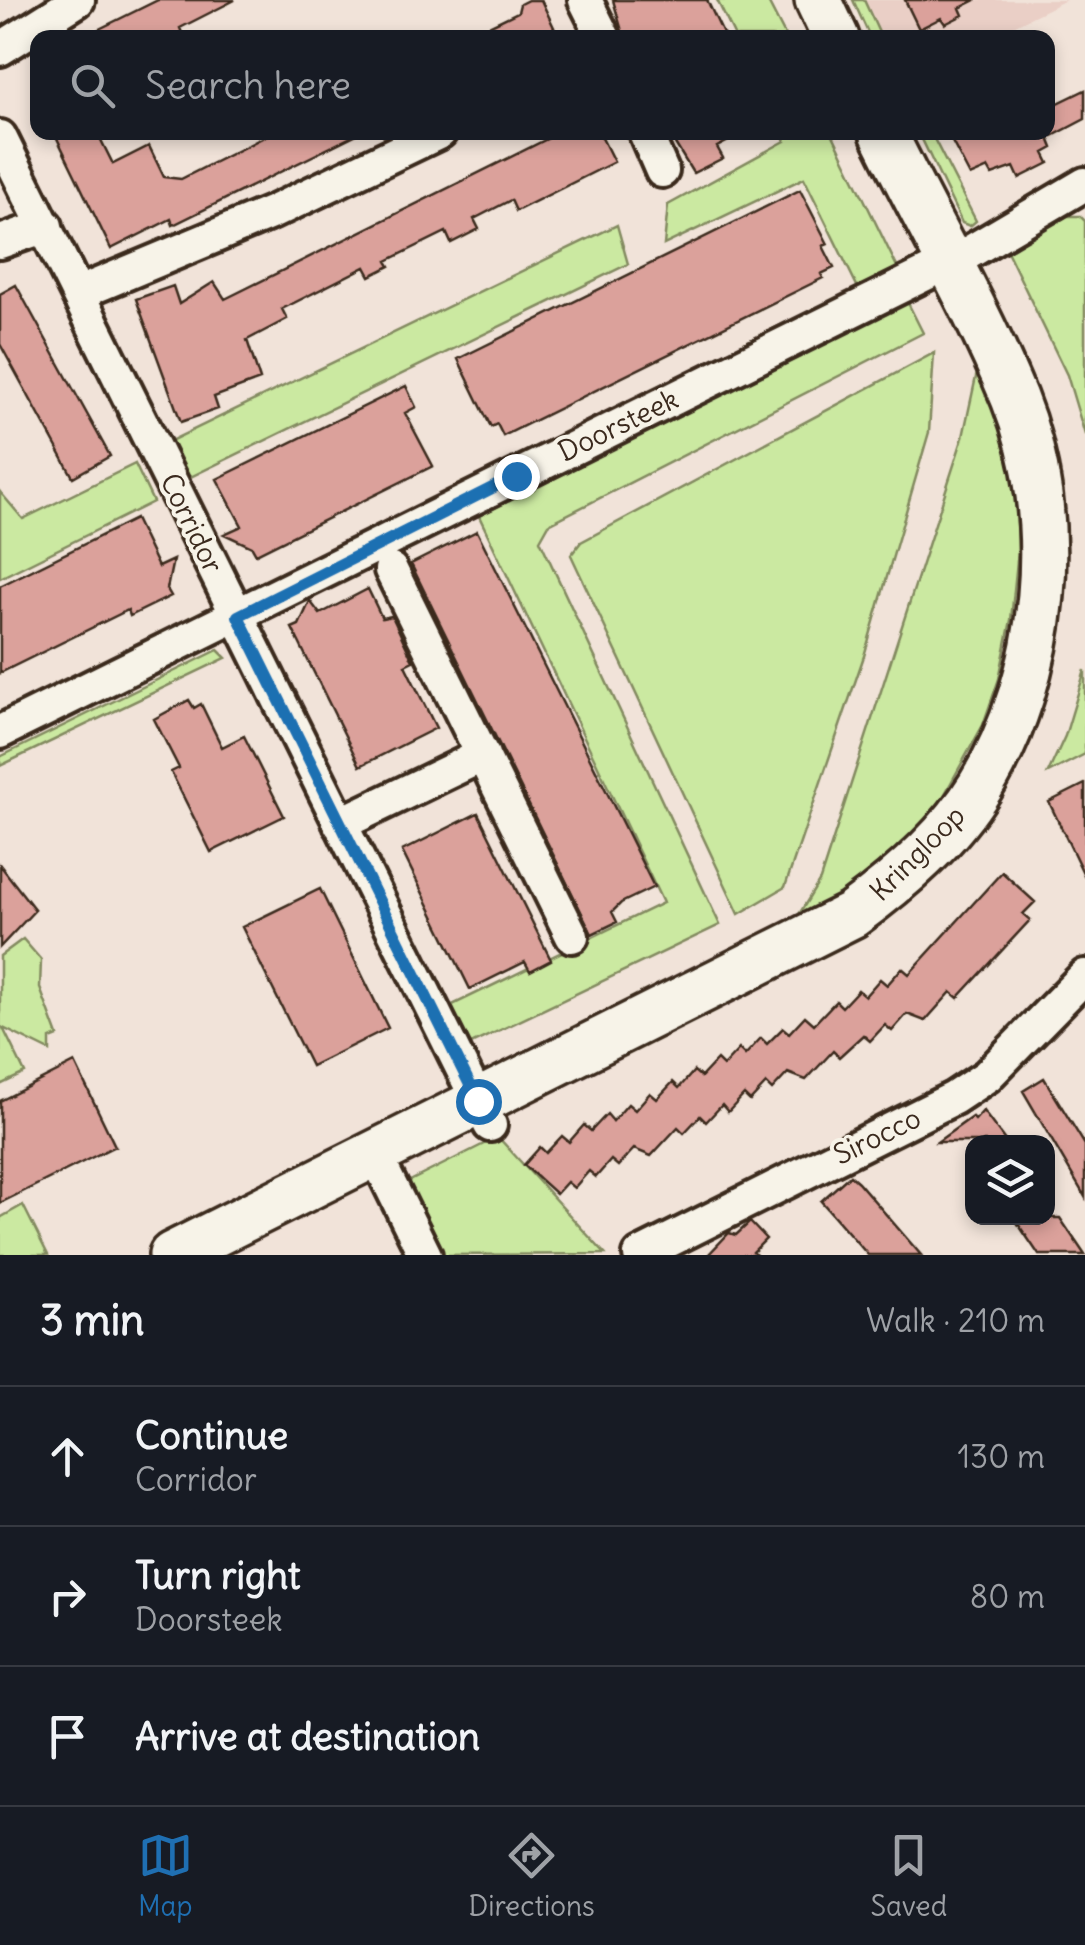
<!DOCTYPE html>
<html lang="en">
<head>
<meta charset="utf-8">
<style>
  :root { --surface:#171b24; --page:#20242c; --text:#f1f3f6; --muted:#9ea1a6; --line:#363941; --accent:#1f6fb2 }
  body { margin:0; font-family:Delius,sans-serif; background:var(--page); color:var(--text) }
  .controls { position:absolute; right:30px; bottom:30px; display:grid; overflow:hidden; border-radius:20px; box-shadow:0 5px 15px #0003 }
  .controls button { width:90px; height:90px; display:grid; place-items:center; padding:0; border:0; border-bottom:2px solid var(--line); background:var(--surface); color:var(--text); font:50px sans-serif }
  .stop { position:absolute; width:30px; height:30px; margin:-22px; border:8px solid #1f6fb2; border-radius:50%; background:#fff }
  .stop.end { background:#1f6fb2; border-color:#fff; box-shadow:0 2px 10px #0008 }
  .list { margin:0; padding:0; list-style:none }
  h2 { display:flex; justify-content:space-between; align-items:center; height:130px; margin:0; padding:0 40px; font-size:42px }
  h2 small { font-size:32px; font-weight:400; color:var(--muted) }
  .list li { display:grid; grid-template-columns:65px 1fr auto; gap:30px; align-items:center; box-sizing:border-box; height:140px; padding:0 40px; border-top:2px solid var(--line) }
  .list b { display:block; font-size:38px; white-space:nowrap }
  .list p { margin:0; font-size:32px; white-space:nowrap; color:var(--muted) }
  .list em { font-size:32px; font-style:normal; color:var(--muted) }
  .icon { flex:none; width:55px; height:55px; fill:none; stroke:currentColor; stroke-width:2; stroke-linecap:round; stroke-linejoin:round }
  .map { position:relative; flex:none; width:1085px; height:1255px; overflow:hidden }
  .search { position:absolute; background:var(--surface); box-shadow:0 5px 15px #0003; left:30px; right:30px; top:30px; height:110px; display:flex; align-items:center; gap:25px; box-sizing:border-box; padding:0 35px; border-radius:20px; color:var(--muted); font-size:38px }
  .sheet { height:550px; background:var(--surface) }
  nav { display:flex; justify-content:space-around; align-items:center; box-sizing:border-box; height:140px; border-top:2px solid var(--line); background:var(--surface); font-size:28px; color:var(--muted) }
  nav a { display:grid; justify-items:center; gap:5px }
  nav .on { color:var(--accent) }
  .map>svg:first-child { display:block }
</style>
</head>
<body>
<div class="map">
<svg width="1085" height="1255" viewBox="0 0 1085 1255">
  <rect width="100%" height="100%" fill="#f1e3d9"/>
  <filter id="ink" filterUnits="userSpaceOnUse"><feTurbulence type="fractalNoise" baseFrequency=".01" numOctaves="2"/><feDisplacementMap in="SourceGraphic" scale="20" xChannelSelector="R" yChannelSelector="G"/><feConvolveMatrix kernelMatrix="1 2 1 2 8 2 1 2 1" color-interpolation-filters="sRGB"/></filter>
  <g filter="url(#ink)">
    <path fill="#eacfc6" d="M854 0H1066L989 38 872 37Z"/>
    <path fill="#cbe9a1" stroke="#838a60" stroke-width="2.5" d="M717 0H767L786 37H735Z
      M853 0H864L881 37H870Z
      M782 133H832L900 273 860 292 804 178 664 245 668 205 785 141Z
      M919 133H931L976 221 970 226 962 223Z
      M1067 216H1080L1085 221V435L1067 375 1007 251Z
      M617 225 628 264 180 482 162 445Z
      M907 301 923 333 549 524 540 540 720 925 467 1046 442 1010 663 903 479 516Z
      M934 353 929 432 864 656 785 887 739 914 571 555 581 542Z
      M979 363 1000 414 1016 488 1018 551 1011 620 999 679 983 725 931 819 858 889 795 921 820 880 963 437Z
      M135 464 153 502 0 578V492L23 519Z
      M218 650 226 658 0 766V757Z
      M1085 670V754L1048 773 1065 736Z
      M23 939 41 960 40 988 58 1036 50 1039V1051L3 1028 25 1073 0 1085V956Z
      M498 1137 605 1254 437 1255 402 1185Z
      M23 1205 48 1255H0V1218Z"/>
    <path fill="#dba19b" stroke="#3b2a1e" stroke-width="2.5" d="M158 0H235L180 28 184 38H81Z
      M528 0H541L559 38H464L518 12 520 4Z
      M613 0H707L725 38H624Z
      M905 0H976L960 8 963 15 945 24 941 18 919 29Z
      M1085 90V119L1049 138 1053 148 1044 153 1049 163 1019 178 1014 167 992 175 988 168 970 176 947 132 1048 133V108Z
      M54 132H97L113 164 149 146 164 177 181 179 274 132H361L173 225 171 219 111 249Z
      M561 132H599L614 162 516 211 511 200 474 219 479 229 451 243 446 232 387 261 390 266 370 276 365 267 282 309 287 319 247 340 260 380 214 397 218 409 181 422 136 299 173 286 179 304 214 282 225 299Z
      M668 132H746L717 147 723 158 693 173Z
      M800 190 828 244 823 246 834 268 821 274 823 278 503 436 497 424 491 427 458 359Z
      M16 285 110 456 73 477 0 344V294Z
      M406 386 416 407 405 413 433 466 256 554 252 547 224 534 242 526 217 479Z
      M135 519 158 567 173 560 167 589 171 596 130 616 128 610 0 673V586Z
      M477 531 654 887 621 903 612 912 617 922 592 934 411 564Z
      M368 589 382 618 392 616 413 661 405 665 436 728 360 766 292 628 299 625 310 601 320 614Z
      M189 700 194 708 201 704 222 747 244 736 284 816 211 852 171 772 179 768 154 719Z
      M1085 784V877L1049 802Z
      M478 813 551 960 530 971 525 962 470 989 402 851Z
      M0 865 35 910 0 947Z
      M1002 872 1035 902 1023 914 1030 920 958 998 951 992 925 1021 907 1014 892 1031 885 1025 870 1041 863 1035 839 1057 833 1051 806 1080 788 1073 772 1090 766 1084 750 1101 744 1095 728 1112 722 1105 706 1122 700 1116 684 1133 678 1127 651 1156 634 1149 618 1166 611 1160 596 1177 589 1171 574 1188 567 1182 556 1194 524 1165 540 1147 546 1153 562 1136 569 1142 584 1125 591 1131 607 1114 613 1121 628 1104 635 1110 650 1093 657 1099 673 1082 679 1088 694 1071 701 1077 717 1060 723 1066 739 1049 745 1055 761 1038 767 1044 783 1028 789 1033 805 1016 814 1024 836 1001 842 1007 858 990 865 996 880 979 887 985 902 968 909 974Z
      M320 889 388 1028 311 1066 242 927Z
      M75 1063 115 1146 0 1203V1101Z
      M1044 1078 1085 1145V1197L1023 1091Z
      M983 1111 1006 1142H937L972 1117 975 1120Z
      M850 1175 858 1182 921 1255H868L821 1201Z
      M1014 1218H1060L1085 1255H1039Z
      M750 1222 766 1239 753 1252 756 1255H708L729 1233 736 1235Z"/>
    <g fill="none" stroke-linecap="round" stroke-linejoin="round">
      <g stroke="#3b2a1e" stroke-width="40">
        <path id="street" d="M585 0 604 38
          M0 49 78 0
          M645 132 662 171
          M0 137 490 1125
          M0 242 46 226
          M79 293 273 212 440 132
          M391 570 572 936
          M0 732 968 253 1085 184
          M340 824 483 755
          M375 1154 425 1255
          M640 1255 954 1098 987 1076 1085 976"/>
      </g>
      <g stroke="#3b2a1e" stroke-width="52">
        <path id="secondary" d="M818 0 836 38
          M172 1255 852 915C900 880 949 838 980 787 1048 675 1063 520 1014 398 977 308 926 220 883 132"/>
      </g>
      <use href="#street" stroke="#f7f3e8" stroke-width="32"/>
      <use href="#secondary" stroke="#f7f3e8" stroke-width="45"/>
    </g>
  </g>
  <g fill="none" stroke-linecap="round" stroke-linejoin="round" filter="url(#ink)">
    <path stroke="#1f6fb2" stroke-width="12" d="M478 1101 238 616 516 476"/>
  </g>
  <g text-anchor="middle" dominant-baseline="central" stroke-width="8" stroke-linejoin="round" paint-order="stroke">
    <g font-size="28" fill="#3b2a1e" stroke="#f7f3e8">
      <text transform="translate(618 425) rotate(-26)">Doorsteek</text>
      <text transform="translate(192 523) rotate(64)">Corridor</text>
      <text transform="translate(917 853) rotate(-45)">Kringloop</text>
      <text transform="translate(877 1136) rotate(-26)">Sirocco</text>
    </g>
  </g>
</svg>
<div class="controls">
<button><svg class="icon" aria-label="layers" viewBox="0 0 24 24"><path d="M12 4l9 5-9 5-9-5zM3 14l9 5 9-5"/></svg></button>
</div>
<div class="stop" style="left:478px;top:1101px"></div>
<div class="stop end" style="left:516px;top:476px"></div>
<div class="search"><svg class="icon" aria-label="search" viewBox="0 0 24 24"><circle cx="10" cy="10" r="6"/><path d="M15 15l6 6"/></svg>Search here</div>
</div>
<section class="sheet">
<h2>3 min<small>Walk · 210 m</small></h2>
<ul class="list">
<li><svg class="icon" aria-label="ahead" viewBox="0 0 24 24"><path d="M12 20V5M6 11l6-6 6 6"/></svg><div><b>Continue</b><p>Corridor</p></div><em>130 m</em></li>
<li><svg class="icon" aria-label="right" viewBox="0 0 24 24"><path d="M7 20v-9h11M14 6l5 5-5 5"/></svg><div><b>Turn right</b><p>Doorsteek</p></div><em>80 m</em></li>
<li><svg class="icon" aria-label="arrive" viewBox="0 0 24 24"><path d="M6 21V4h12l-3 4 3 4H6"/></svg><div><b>Arrive at destination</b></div></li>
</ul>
</section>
<nav>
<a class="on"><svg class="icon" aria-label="map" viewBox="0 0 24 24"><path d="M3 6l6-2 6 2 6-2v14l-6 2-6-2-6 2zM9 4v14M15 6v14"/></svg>Map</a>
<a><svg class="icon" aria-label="directions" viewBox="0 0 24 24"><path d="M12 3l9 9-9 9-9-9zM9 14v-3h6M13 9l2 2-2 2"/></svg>Directions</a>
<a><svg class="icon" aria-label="saved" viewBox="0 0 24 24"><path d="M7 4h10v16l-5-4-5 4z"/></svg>Saved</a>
</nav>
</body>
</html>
